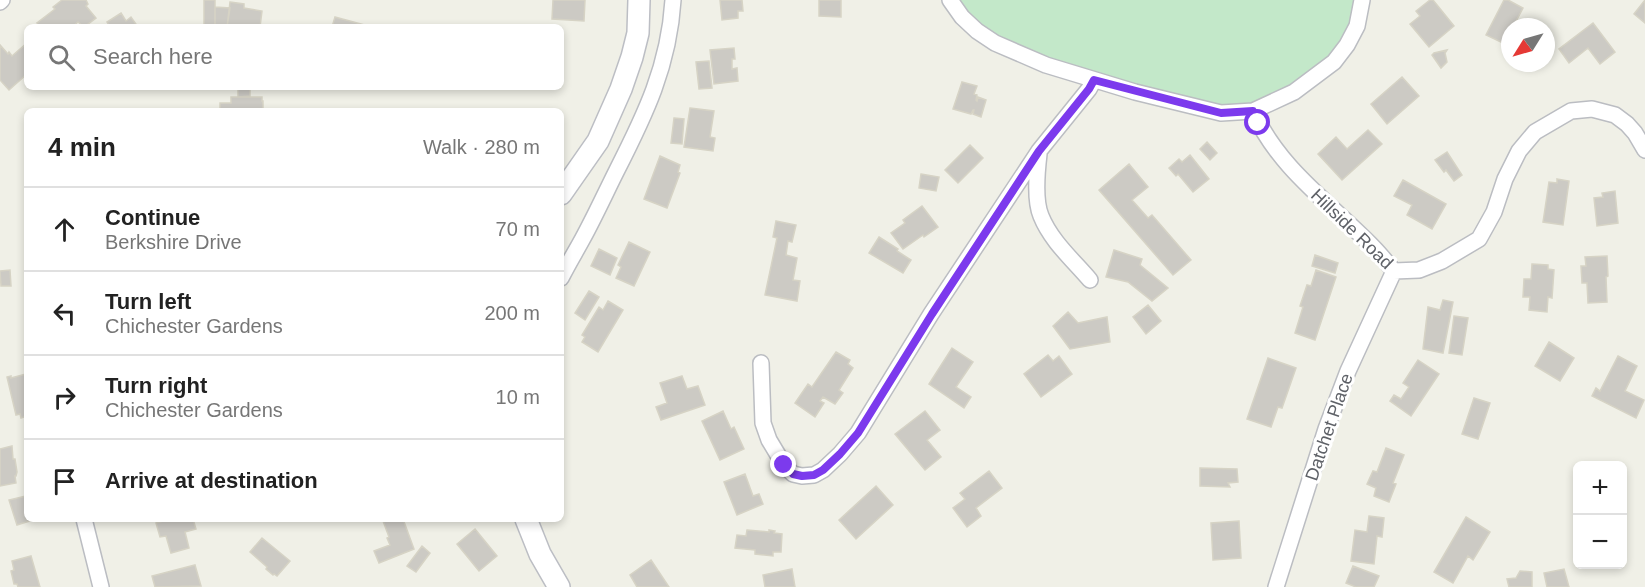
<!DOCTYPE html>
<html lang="en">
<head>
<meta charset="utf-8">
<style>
  :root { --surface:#fff; --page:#f2f2f2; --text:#222; --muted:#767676; --line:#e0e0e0 }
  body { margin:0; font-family:Helvetica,sans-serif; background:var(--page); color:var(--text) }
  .controls { position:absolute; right:18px; bottom:18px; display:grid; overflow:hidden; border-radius:9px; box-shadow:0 3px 9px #0003 }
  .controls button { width:54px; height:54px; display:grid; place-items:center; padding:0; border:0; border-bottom:2px solid var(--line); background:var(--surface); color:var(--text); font:30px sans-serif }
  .compass { position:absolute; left:1501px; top:18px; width:54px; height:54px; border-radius:50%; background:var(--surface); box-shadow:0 3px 9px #0003; rotate:233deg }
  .stop { position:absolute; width:18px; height:18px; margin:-14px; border:4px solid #7c3aed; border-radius:50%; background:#fff }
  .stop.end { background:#7c3aed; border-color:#fff; box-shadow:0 2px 6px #0008 }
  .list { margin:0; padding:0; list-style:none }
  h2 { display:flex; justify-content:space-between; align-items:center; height:78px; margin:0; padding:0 24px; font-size:26px }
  h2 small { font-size:20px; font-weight:400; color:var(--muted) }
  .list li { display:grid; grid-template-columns:39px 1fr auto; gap:18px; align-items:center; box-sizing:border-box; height:84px; padding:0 24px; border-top:2px solid var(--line) }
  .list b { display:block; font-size:22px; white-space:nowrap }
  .list p { margin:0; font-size:20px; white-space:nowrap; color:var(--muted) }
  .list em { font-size:20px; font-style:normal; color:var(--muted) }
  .icon { flex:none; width:33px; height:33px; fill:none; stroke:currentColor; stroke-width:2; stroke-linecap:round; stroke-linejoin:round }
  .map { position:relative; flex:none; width:1645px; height:587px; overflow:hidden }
  .search { position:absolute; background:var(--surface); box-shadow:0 3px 9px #0003; left:24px; top:24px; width:540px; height:66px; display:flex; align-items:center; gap:15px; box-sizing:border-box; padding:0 21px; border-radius:9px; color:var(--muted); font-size:22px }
  .panel { position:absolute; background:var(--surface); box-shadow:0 3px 9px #0003; left:24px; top:108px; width:540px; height:414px; border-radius:9px }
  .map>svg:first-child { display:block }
</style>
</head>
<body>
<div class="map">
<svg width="1645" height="587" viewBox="0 0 1645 587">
  <rect width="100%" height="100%" fill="#f0f0e7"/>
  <path fill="#c3e8c9" d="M949 0H1362L1348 44 1295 92 1222 113 996 44Z"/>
  <path fill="#cccac4" stroke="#d6d3c5" stroke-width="1.5" d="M62 0H86L88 4 86 6 96 18 84 27 78 22 72 27H40L37 23 55 9 53 7Z
    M204 0H215V27H204Z
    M553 0H585L584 21 552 19Z
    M720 0H742L743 11H738V18L722 20Z
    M819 0H841V17L819 16Z
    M1430 0H1433L1454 26 1429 47 1410 24 1420 16 1416 11Z
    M1504 0H1508L1523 8 1513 27H1510V33L1505 44 1486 35Z
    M1645 0V23L1634 14Z
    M230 2 244 4V8L262 11 260 27H227Z
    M215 7 230 8 227 27H215Z
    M121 13 126 21 131 17 138 27H110L107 22Z
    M335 17 372 27H332Z
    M1593 23 1615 52 1600 64 1588 48 1569 63 1559 49Z
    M27 43V74L9 90 0 80V45L8 54 9 52 12 56Z
    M734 48 735 59H732V69L737 68 738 81 714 84 710 50Z
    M1447 50 1445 53 1447 62 1441 68 1432 55 1434 53Z
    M709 61 712 88 699 89 696 62Z
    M1402 77 1419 96 1387 124 1371 104Z
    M962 82 977 86 974 94 977 95 976 100 977 101 978 97 986 100 981 117 973 114 974 110H973L971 114 953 109Z
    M238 87H250V96L238 97Z
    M231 97H262V101H263V111H220V103H231Z
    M690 108 714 111 710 137 715 138 713 151 684 147Z
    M674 118 684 119 682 144 671 143Z
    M1368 130 1382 144 1342 180 1318 154 1336 137 1347 149Z
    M1207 142 1217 153 1210 160 1200 149Z
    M970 145 983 158 958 183 945 170Z
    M1447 152 1462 175 1454 181 1446 170 1444 172 1435 160Z
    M1190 155 1209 179 1193 192 1178 174 1176 176 1169 168 1179 159 1182 162Z
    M660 156 680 165 678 172 680 173 667 208 644 199Z
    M1129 164 1148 187 1132 200 1148 218 1152 215 1191 260 1173 275 1099 190Z
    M921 174 939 177 936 191 919 188Z
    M1557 179 1569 181 1563 225 1543 222 1549 182 1557 183Z
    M1403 180 1446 204 1432 229 1407 215 1412 205 1394 196Z
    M1615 191 1618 223 1597 226 1594 198 1603 197 1602 193Z
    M922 206 938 227 924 237 923 235 903 249 891 233 905 223 903 220Z
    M776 221 796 225 792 242 788 241 786 255 797 258 793 280 800 281 797 301 765 295 777 238 773 237Z
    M879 237 898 249 897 251 911 260 903 273 869 253Z
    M629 242 650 252 634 286 616 278 621 267 618 265Z
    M599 249 617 258 610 275 591 266Z
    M1114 250 1142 259 1140 265 1168 288 1152 301 1128 282 1106 277Z
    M1315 255 1338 263 1335 273 1312 266Z
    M1607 256 1608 276 1606 277 1607 302 1588 303 1587 283H1582L1581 266H1586L1585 257Z
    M1532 264 1548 265V269L1554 270 1552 298 1548 297 1547 312 1529 310 1530 297H1523L1524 279H1531Z
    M10 270 11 286H1L0 271Z
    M1316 270 1336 277 1315 340 1295 333 1303 307 1300 306 1307 285 1311 286Z
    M589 291 599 297 585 320 575 313Z
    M1443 300 1453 302 1443 353 1423 349 1428 307 1440 310Z
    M608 301 623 310 598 352 582 342 585 337 582 335 599 307 603 310Z
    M1148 305 1161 321 1146 334 1133 317Z
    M1068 312 1078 323 1107 317 1110 342 1070 349 1053 326Z
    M1454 316 1468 318 1462 355 1449 353Z
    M1549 342 1574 358 1560 381 1535 366Z
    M952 348 973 362 956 387 971 397 964 408 929 384Z
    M836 352 850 360 848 364 853 368 839 390 843 393 835 404 823 397 820 401 824 403 815 417 795 403 808 384 812 387Z
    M1048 355 1053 361 1059 356 1072 374 1041 397 1024 374Z
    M1618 356 1637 366 1625 391 1644 400 1636 418 1592 396 1596 388 1600 391Z
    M1268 358 1296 368 1282 408 1278 407 1271 427 1247 419Z
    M1418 360 1439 374 1411 416 1390 401 1394 395 1401 399 1409 387 1403 383Z
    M26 374 27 416 21 418 20 414 16 415 7 377 11 376V378Z
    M682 376 687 389 698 386 705 405 661 420 656 407 667 403 660 383Z
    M1474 398 1490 403 1478 439 1462 434Z
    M723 411 731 429 734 427 744 449 720 460 702 421Z
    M925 411 940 430 927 440 941 457 925 470 895 434Z
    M12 446 13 459H15L17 472 16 476H15L16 483 0 486V449Z
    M1386 448 1404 455 1393 483 1396 484 1389 502 1374 496 1376 488 1367 484 1373 471 1377 472Z
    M1200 468 1237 469 1238 482 1228 483 1230 487 1200 486Z
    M989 471 1002 488 976 508 981 516 967 527 953 508 965 499 960 493Z
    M745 474 753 496 759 494 763 504 737 515 724 482Z
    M876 486 893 505 856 539 839 520Z
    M26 496 27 519H33V520L17 525 9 500Z
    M1369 516 1384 518 1382 537 1377 536 1374 564 1351 561 1355 530 1367 532Z
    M1466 517 1490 532 1473 560 1468 556 1453 583 1434 572Z
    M162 519H193L196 529 185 532 189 548 171 553 166 536 160 537 156 523 163 521Z
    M388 519H396L397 521 403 519 414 549 379 563 374 551 390 545 387 538 389 537 383 521Z
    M1239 521 1241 558 1213 560 1211 523Z
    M475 529 497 556 479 571 457 544Z
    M747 530 769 532V530L775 531 774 533 782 534 781 552H773V556L755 554V550L735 548 737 535 746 536Z
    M262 538 290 561 277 576 274 574 273 575 266 569 267 567 250 552Z
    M422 546 430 553 416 572 407 566Z
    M31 556 40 587H18L17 584H14L11 571 14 570 12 561Z
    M651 560 669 587H637L630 575Z
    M195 565 201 586 155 587 152 576Z
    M1353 566 1379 576 1374 587H1356L1346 583Z
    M792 569 795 587H765L763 575Z
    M1564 569 1569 587H1547L1544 573Z
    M1520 571 1532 572V587H1509L1507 579 1516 578Z"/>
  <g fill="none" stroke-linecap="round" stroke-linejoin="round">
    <g stroke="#bbbdc2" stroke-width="18">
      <path id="street" d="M950 0 962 17 977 31 995 43 1046 65 1135 92 1221 113 1253 111 1294 92 1334 62 1347 45 1357 26 1362 0
        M0 2 2 0
        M1253 111C1279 169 1330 203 1373 247 1381 255 1387 263 1394 271
        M1039 154C1037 171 1034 200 1041 216 1051 241 1073 260 1090 280
        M1394 271 1419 270 1442 261 1479 239 1494 212 1505 179 1519 151 1535 132 1571 111 1592 109 1615 115 1627 124 1635 133 1645 150
        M561 278C568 264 576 251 583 238 595 216 605 194 616 172 645 115 669 66 673 0
        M761 363 763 423 769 440 784 465 793 474 802 476 814 475 823 470 840 454 858 433 931 314 1039 151 1089 89 1094 80
        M84 519 101 587
        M1276 587 1326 429 1348 371 1394 271"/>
    </g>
    <g stroke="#bcbec4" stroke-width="24">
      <path id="secondary" d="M561 194 598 141 621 89 632 57 638 33 639 0
        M526 519 540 554 559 587"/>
    </g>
    <use href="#street" stroke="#fff" stroke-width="15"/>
    <use href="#secondary" stroke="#fff" stroke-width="21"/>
  </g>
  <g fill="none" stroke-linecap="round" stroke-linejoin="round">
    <path stroke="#7c3aed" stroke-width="8" d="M784 465 793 474 802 476 814 475 823 470 840 454 858 433 932 314 1039 151 1089 89 1094 80 1221 113 1253 111 1258 123"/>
  </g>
  <g text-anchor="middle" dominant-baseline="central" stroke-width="6" stroke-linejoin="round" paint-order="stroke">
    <g font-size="18" fill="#5e6167" stroke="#fff">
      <text transform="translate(1352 229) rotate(44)">Hillside Road</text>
      <text transform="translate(1329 427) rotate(-71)">Datchet Place</text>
    </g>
  </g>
</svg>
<div class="controls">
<button>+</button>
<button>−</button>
</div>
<svg class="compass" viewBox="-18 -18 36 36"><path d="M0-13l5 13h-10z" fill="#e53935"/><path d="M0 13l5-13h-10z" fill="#767676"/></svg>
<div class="stop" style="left:1258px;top:123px"></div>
<div class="stop end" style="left:784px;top:465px"></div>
<div class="search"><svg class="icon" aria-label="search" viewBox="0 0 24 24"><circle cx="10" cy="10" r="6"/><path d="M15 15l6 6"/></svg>Search here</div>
<section class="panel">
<h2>4 min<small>Walk · 280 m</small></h2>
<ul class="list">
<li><svg class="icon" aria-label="ahead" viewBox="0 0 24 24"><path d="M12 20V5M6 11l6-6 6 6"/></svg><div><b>Continue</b><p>Berkshire Drive</p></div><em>70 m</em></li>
<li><svg class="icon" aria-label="left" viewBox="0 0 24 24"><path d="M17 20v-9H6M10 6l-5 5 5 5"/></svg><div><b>Turn left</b><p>Chichester Gardens</p></div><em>200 m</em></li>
<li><svg class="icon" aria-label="right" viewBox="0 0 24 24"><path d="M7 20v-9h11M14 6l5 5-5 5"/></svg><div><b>Turn right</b><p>Chichester Gardens</p></div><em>10 m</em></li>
<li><svg class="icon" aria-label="arrive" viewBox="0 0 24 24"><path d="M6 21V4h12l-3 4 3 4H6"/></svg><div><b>Arrive at destination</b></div></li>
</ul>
</section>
</div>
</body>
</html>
